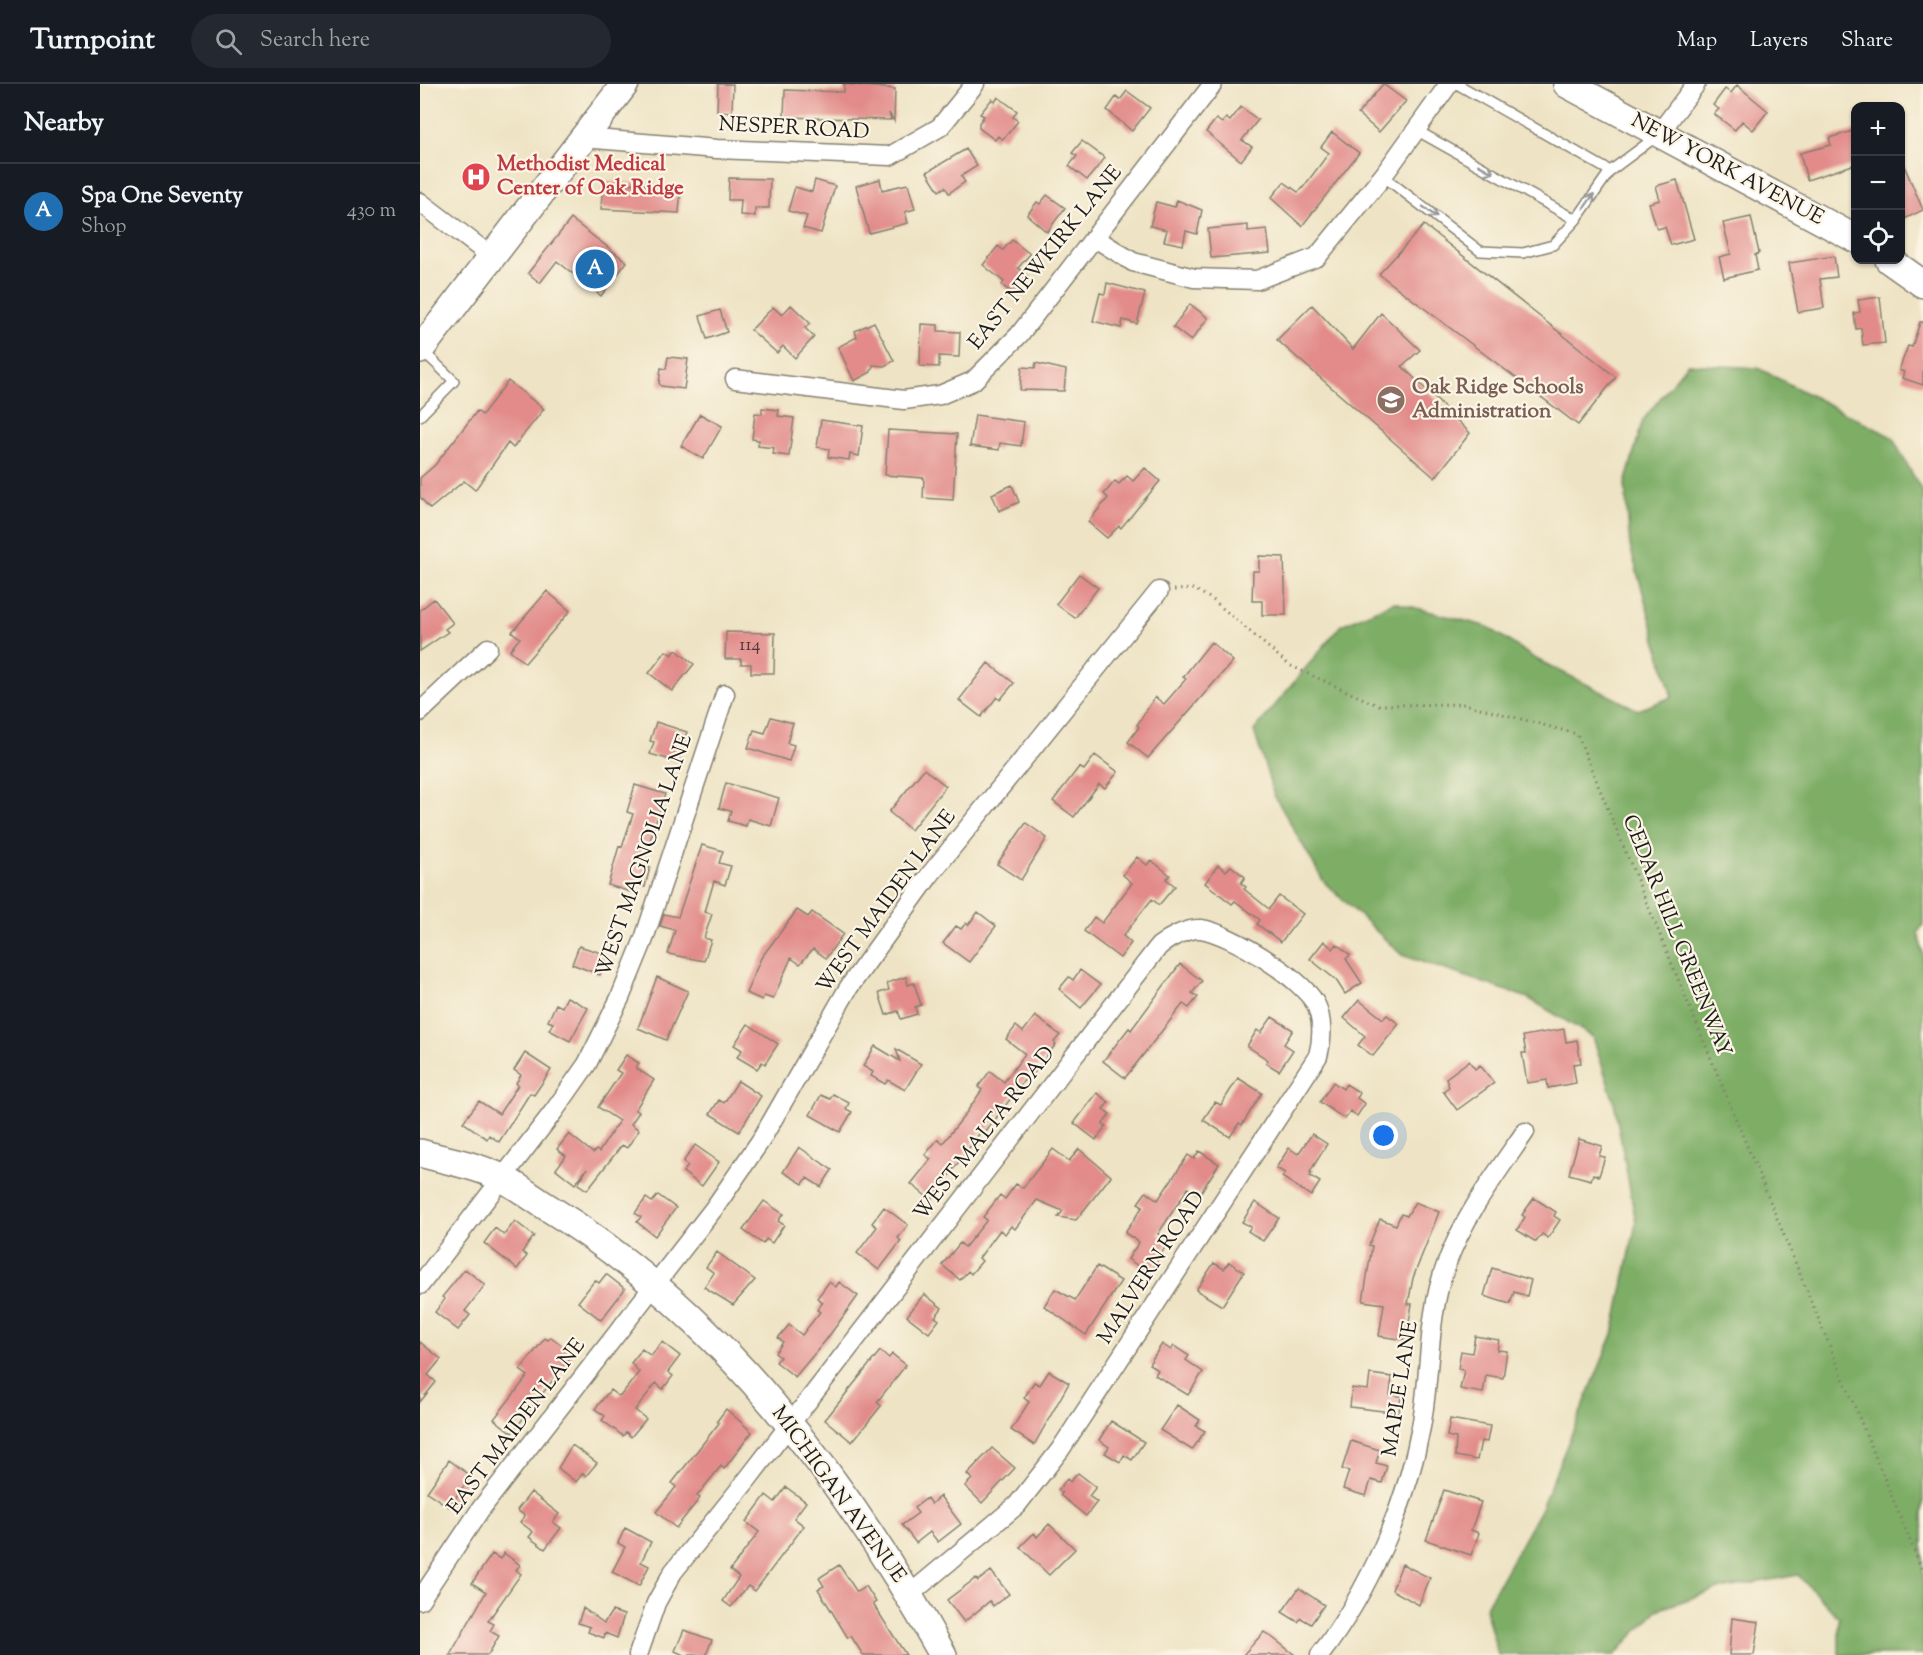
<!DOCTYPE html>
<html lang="en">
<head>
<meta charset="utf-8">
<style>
  :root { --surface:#171b24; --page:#242831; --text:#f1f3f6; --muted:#9ea1a6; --line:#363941; --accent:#1f6fb2 }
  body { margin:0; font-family:"Sorts Mill Goudy",serif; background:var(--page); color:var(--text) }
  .controls { position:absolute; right:18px; top:18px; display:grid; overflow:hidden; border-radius:12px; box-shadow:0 2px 4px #0004 }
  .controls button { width:54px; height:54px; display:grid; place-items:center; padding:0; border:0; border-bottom:2px solid var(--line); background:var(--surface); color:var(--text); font:30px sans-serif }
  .you { position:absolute; left:964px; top:1052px; width:21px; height:21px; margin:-15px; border:4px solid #fff; border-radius:50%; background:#1a73e8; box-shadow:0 0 0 9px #1a73e833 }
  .badge { display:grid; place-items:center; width:39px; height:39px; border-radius:50%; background:var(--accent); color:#fff; font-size:20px; font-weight:700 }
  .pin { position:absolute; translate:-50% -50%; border:3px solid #fff; box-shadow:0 2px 6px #0006 }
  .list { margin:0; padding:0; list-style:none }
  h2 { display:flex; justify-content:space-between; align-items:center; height:78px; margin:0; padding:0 24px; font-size:26px }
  h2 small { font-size:20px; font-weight:400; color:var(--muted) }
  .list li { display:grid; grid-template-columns:39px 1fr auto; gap:18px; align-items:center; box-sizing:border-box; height:96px; padding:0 24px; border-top:2px solid var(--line) }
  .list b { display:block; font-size:22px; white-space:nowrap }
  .list p { margin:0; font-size:20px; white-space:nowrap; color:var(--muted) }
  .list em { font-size:20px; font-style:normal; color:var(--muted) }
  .icon { flex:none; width:33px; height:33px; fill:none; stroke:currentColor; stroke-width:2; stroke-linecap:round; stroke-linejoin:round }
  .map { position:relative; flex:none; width:1503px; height:1571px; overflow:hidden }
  header { display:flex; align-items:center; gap:36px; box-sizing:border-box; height:84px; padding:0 30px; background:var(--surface); border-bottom:2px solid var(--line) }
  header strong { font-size:28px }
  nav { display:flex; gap:33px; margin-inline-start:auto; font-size:21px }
  .search { width:420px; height:54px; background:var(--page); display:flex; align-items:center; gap:15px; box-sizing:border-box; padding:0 21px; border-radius:33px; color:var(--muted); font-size:22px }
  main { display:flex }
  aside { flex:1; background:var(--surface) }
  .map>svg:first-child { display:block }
</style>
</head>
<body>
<header>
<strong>Turnpoint</strong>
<div class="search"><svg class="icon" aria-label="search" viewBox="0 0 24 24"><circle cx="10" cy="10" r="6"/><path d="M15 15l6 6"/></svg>Search here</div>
<nav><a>Map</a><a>Layers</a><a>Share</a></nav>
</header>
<main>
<aside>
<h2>Nearby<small></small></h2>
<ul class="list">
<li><span class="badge">A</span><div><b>Spa One Seventy</b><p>Shop</p></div><em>430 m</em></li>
</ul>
</aside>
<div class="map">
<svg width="1503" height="1571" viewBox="0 0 1503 1571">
  <rect width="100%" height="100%" fill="#fcf5e5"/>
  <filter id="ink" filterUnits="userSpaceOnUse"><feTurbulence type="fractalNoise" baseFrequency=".0167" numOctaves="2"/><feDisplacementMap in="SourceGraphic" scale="12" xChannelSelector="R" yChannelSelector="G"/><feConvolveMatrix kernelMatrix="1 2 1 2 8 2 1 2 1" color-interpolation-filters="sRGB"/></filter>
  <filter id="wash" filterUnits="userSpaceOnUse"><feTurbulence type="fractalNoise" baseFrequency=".008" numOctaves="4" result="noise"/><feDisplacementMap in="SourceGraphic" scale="24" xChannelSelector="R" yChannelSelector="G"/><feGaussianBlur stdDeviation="1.35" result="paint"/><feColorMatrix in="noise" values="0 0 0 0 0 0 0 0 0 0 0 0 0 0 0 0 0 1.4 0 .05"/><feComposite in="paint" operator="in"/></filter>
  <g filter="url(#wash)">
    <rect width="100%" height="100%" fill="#eee3c4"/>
    <path fill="#7ead66" stroke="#4d6441" stroke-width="1.5" d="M1267 280 1338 284 1472 353 1503 409V841L1498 848 1503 870V1571H1419V1534L1378 1491 1295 1506 1237 1526 1195 1571H1078L1065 1524 1120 1426 1193 1250 1216 1139 1194 1018 1173 953 1108 914 982 871 904 798 854 711 834 647 921 541 974 518 1068 543 1114 574 1218 626 1252 613 1210 462 1205 400 1223 336Z"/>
    <g id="blocks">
      <path fill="#e28b8a" d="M298 0H313L312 28 297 27Z
        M424 0 475 5 474 37 469 29 471 36 364 33 365 6 424 8Z
        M963 0 986 17 959 48 938 30Z
        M1317 1 1348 27 1333 46 1322 37 1315 46 1294 30 1299 25 1293 21 1305 5 1311 9Z
        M707 7 730 24 712 47 687 26 696 13 700 16Z
        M578 13 597 27 593 33 598 37 586 52 582 55 578 52 575 56 559 44V39L564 32 560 30 572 15 575 18Z
        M821 23 838 36 822 56 832 63 821 77 786 48 796 35 802 39 806 34 810 37Z
        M1436 46V80L1387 96 1380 69 1411 61 1409 54Z
        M912 48 939 69 882 142 851 114 864 98 878 108 882 105 909 69 901 63Z
        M662 57 685 74 667 96 649 82 657 72 652 69Z
        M546 65 557 82 541 92 545 98 529 109 525 103 519 107 507 88Z
        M1480 72 1503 126 1480 137Z
        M309 94 350 95 349 124H335V132L320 131 321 116H308Z
        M460 95 462 106 488 100 495 125 485 128 488 139 449 149 436 102Z
        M395 96 415 102 401 149 383 144 387 132 368 127 375 103 392 108Z
        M1257 96 1274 155 1251 161 1245 143 1237 145 1229 119 1240 116 1236 102Z
        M183 98 261 102 259 129 181 125Z
        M627 111 645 124 627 148 607 131 617 118 620 120Z
        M757 116 782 126 777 150 766 147 763 161 744 157 747 146 730 142 736 118 755 123Z
        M1331 133 1339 169 1335 171 1338 186 1304 194 1299 173 1311 170 1303 139Z
        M151 135 207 178 181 212 137 177 120 199 108 189Z
        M828 141V147L847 145 850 169 791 174 788 145Z
        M1004 141 1196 293 1158 341 959 190Z
        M592 156 610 170 598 184 608 192 593 210 582 201 584 198 563 181 578 162 583 166Z
        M1414 172 1417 193 1400 195 1404 224 1378 228 1369 179Z
        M687 199 725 209 717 240 703 236 701 244 673 237 680 209 685 210Z
        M1460 213 1465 259 1443 261 1441 244 1436 245 1434 229 1440 228 1438 216Z
        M770 220 788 234 771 257 753 243Z
        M371 221 390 239 385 244 394 253 375 274 363 262 357 269 331 246 353 223 362 231Z
        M892 221 933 265 961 229 1000 266 982 282 1050 349 1015 394 857 256Z
        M300 226 307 248 287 255 280 232Z
        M454 238 474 277 464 282 453 281 451 288 434 297 418 263 437 253 435 247Z
        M1500 238H1503V301L1482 294 1484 288 1479 286 1488 262 1492 263Z
        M501 240 518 241V247L540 248 539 273 519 272V283L500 282Z
        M248 273 268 275 264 305 241 302 239 299 241 284 246 285Z
        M616 279 646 286 644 307 600 306 602 283 615 284Z
        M88 297 124 325 93 364 88 359 55 406 44 397 10 425 0 413V394L15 381 57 327 62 331Z
        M342 324 359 326 358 332 374 334 369 372 353 370 354 364 338 362 339 356 332 355 335 329 342 330Z
        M280 330 302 342 283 375 261 362Z
        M555 331 604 338 601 362 580 359 579 366 550 362Z
        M401 336 443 342 439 372 430 370 429 376 408 373 409 365 397 363Z
        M468 346 537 350 533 416 503 414 504 394 465 391Z
        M725 384 740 397 701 444 699 442 687 454 668 438 688 414 684 410 695 397 699 400 707 392 713 397Z
        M592 401 599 418 579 427 572 410Z
        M839 472 864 473 866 531H842V517H832L833 487H839Z
        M659 490 678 504 655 534 636 520Z
        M127 507 150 527 105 579 90 566 100 554 92 548Z
        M14 515 33 539 25 545 28 548 0 567V526Z
        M306 548 355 549 354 589H331V580H321V575H305Z
        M791 558 813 577 728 674 708 658 719 643 717 641 735 613 744 620 766 595 763 593Z
        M256 566 274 580 252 607 229 589 246 567 252 571Z
        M568 579 594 599 580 616 577 613 561 633 539 616Z
        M351 633 373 639 367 659 374 661 369 677 328 664 334 646 345 649Z
        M236 638 267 648 258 678 230 670 234 658 230 657Z
        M675 671 698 688 685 704 679 700 654 733 633 717 659 683 664 686Z
        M504 685 526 702 491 746 469 728Z
        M306 699 359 714 351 742 328 735 326 742 308 737 311 727 299 724Z
        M215 701 245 710 222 781 230 783 225 803 213 800 211 808 188 801 199 762 202 763 213 730 207 728Z
        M606 739 627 754 601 796 577 780Z
        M282 761 303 767 299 779 311 782 305 801 294 797 285 828 292 830 284 854 291 856 284 877 248 870 255 846 240 842 244 830 258 833Z
        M717 773 727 781 731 776 750 791 746 795 755 802 739 821 732 815 703 852 711 859 700 874 664 847 674 833 682 839 712 799 703 791Z
        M798 781 806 787 811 782 825 793 821 799 826 803 824 805 849 825 859 812 883 830 861 858 837 840 840 836 815 817 812 820 785 799Z
        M377 826 388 833 392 828 423 850 406 874 393 865 380 880 371 874 353 915 344 912 342 916 326 909 341 874Z
        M558 828 576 842 549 878 523 859 536 842 541 845 546 839 548 841Z
        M904 857 913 865 917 860 930 871 926 875 942 899 925 910 916 896 890 875Z
        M159 862 188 871 180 891 152 880Z
        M760 880 782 897 772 909 778 913 769 924 763 920 705 994 683 977 709 944 711 946Z
        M660 886 680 901 661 924 639 905 649 893 653 896Z
        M237 893 268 907 246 956 218 944Z
        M486 893 488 901 494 899 501 921 495 923 497 930 481 935 478 927 466 931 459 909 469 906 467 899Z
        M147 913 168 924 150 957 129 946 133 939 128 937 136 920 142 923Z
        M939 916 963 935 967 931 979 940 953 972 938 961 945 952 924 934Z
        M615 932 640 951 634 958 636 960 611 993 608 991 565 1049 562 1046 511 1116 491 1100 511 1075 505 1071 518 1055 523 1059 544 1032 562 1006 558 1003 570 987 584 998 605 970 586 955 596 942 603 948Z
        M852 933 873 946 864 960 873 966 859 987 846 979 848 976 827 962 837 946 841 949Z
        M328 940 358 960 345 980 342 978 337 985 317 973 322 966 314 961Z
        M1144 945 1146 958 1157 956 1161 979 1153 980 1156 999 1128 1004 1127 996 1107 999 1102 969H1106L1103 952Z
        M455 962 480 977 476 965 501 980 485 1006 468 996 465 1000 451 992 453 988 443 982Z
        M105 969 131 986 114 1011 110 1009 79 1058 69 1051 67 1055 43 1038 59 1017 79 1030 98 1001 96 999 101 991 94 986Z
        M206 971 219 979 216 984 234 996 215 1026 219 1028 211 1040 219 1046 207 1064 202 1061 167 1106 158 1100 167 1085 155 1100 136 1085 146 1072 137 1065 149 1050 173 1069 176 1066 179 1068 199 1037 178 1023 201 989 196 986Z
        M1049 977 1055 985 1060 981 1074 999 1037 1026 1023 1007 1029 1003 1026 994Z
        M818 994 842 1009 822 1041 819 1039 810 1053 783 1036 795 1018 801 1021Z
        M318 997 341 1012 319 1048 290 1030 299 1016 304 1019Z
        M913 998 923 1005 926 1000 940 1009 937 1014 945 1020 937 1032 930 1027 925 1035 900 1018Z
        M677 1009 689 1018 683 1025 690 1030 683 1040 686 1042 676 1056 654 1039Z
        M413 1010 429 1019 426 1025 432 1028 420 1048 390 1031 401 1011 410 1015Z
        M892 1050 907 1060 890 1088 892 1089 890 1092 900 1098 891 1112 862 1093 865 1089 856 1084 869 1064 878 1070Z
        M1159 1055 1182 1062 1179 1072 1185 1073 1179 1092 1173 1090 1171 1096 1149 1090Z
        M275 1061 299 1078 282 1102 263 1088 268 1082 263 1078Z
        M379 1063 412 1086 401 1103 387 1094 383 1100 363 1088Z
        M633 1065 649 1077 659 1065 691 1092 656 1136 638 1133 643 1127 617 1116 595 1145 591 1142 585 1150 580 1146 559 1174 562 1177 551 1190 548 1187 540 1196 522 1181 540 1159 545 1163 567 1136 563 1133 580 1111 585 1115 596 1100 603 1104Z
        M779 1067 799 1080 779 1111 768 1104 738 1150 749 1156 730 1190 708 1175 719 1158 705 1149 723 1122 718 1119 726 1108 738 1116 768 1071 774 1075Z
        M238 1111 256 1124 235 1152 217 1138 221 1133 215 1129 226 1114 232 1118Z
        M1114 1114 1136 1128 1134 1132 1140 1136 1128 1154 1122 1150 1116 1158 1097 1146 1105 1133 1102 1131Z
        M344 1117 363 1130 358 1137 364 1141 352 1159 346 1155 343 1160 323 1146Z
        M835 1118 859 1134 843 1157 828 1147 831 1143 822 1138Z
        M995 1118 1019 1128 993 1194 988 1220H992L986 1256 959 1252 964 1220 943 1217 952 1162 949 1161 960 1135 976 1141 981 1130 987 1132Z
        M464 1123 488 1141 478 1154 481 1157 459 1186 437 1169 457 1143 452 1139Z
        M95 1137 114 1152 102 1168 107 1172 97 1185 64 1159 75 1144 84 1151Z
        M297 1168 335 1196 313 1221 284 1203 294 1189 286 1183Z
        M809 1178 824 1188 802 1222 776 1206 794 1179 804 1185Z
        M677 1182 701 1197 666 1251 624 1222 635 1205 655 1216Z
        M1072 1184 1111 1196 1107 1212 1094 1208 1090 1220 1064 1212Z
        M45 1185 65 1201 45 1227 50 1231 38 1246 15 1228 25 1215 22 1213Z
        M186 1190 205 1205 181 1236 158 1218 175 1196 179 1199Z
        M409 1198 416 1203 419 1198 438 1212 406 1256 375 1293 356 1278 360 1273 355 1269 363 1258 358 1254 369 1241 382 1251 400 1228 397 1226 403 1218 397 1214Z
        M504 1210 522 1224 515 1233 519 1236 509 1249 487 1232Z
        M1055 1252 1079 1256 1077 1266 1087 1267 1083 1294 1066 1291 1063 1309 1040 1305 1044 1286 1038 1285 1041 1267 1052 1269Z
        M131 1253 153 1270 92 1349 74 1335 108 1292 100 1286 125 1254 128 1256Z
        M0 1258 21 1275 8 1291 16 1298 0 1318Z
        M242 1258 260 1272 248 1288 253 1292 243 1305 236 1299 215 1326 226 1335 211 1353 206 1348 203 1352 182 1336 185 1332 175 1325 190 1306 198 1312 202 1310 219 1288 211 1279 222 1265 231 1272Z
        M742 1260 751 1266 754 1262 769 1272 766 1276 783 1288 768 1311 735 1291 738 1286 729 1280Z
        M460 1267 469 1274 472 1270 486 1281 457 1318 461 1322 432 1358 405 1336Z
        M629 1287 649 1299 614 1361 591 1346 609 1318 604 1314 614 1298 620 1301Z
        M950 1290 972 1293 970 1311 981 1312 979 1329 930 1323 932 1304 948 1306Z
        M757 1321 780 1336 776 1342 785 1347 772 1366 740 1346Z
        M306 1325 332 1348 304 1385 301 1382 277 1412 280 1414 256 1444 236 1428 256 1403 252 1399 299 1339 297 1337Z
        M1030 1335 1070 1342 1067 1358 1061 1357 1057 1376 1035 1372 1036 1354 1027 1352Z
        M691 1337 724 1358 712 1376 704 1371 700 1378 685 1369 689 1363 679 1356Z
        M931 1357 960 1366 956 1379 967 1382 962 1399 951 1396 946 1412 923 1405 929 1387 922 1385Z
        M152 1361 177 1379 166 1392 163 1389 156 1398 138 1384Z
        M572 1364 595 1384 562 1419 545 1402 552 1395 547 1390Z
        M29 1376 51 1392 29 1423 7 1408Z
        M658 1389 676 1403 669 1412 677 1418 666 1432 640 1411 642 1409 638 1406 647 1395 650 1398Z
        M366 1403 386 1418 374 1434 384 1442 335 1507 328 1502 311 1523 303 1517 319 1493 310 1486 339 1448 326 1438 346 1411 355 1418Z
        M1024 1406 1061 1418 1051 1446 1059 1449 1051 1471 1006 1456Z
        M111 1408 139 1430 133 1438 141 1444 125 1465 109 1453 113 1448 100 1438 105 1432 97 1426Z
        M520 1412 541 1440 518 1458 510 1448 496 1459 482 1441 498 1429 494 1424 507 1414 511 1420Z
        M629 1440 655 1465 629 1491 600 1463 614 1449 617 1453Z
        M205 1444 231 1458 221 1478 229 1482 219 1502 192 1488 205 1463 198 1459Z
        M84 1469 100 1481 96 1486 101 1490 68 1537 74 1540 70 1547 79 1552 68 1571H30L66 1508 52 1499 72 1470 80 1475Z
        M982 1480 1010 1494 999 1521 972 1506Z
        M419 1481 437 1508 446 1502 456 1518 453 1520 486 1571H443L431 1552 428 1554 398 1505 404 1502 399 1494Z
        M571 1487 589 1510 573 1522 570 1517 544 1538 527 1516 556 1494 558 1497Z
        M879 1504 904 1521 891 1540 881 1534 878 1538 862 1528Z
        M163 1524 184 1539 192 1527 204 1531 197 1554 185 1549 184 1554 168 1548 170 1543 158 1539Z
        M1312 1534 1339 1538 1334 1571H1309Z
        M264 1546 292 1556 286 1571H264L255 1567Z
        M844 1548 853 1554 875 1571H823Z"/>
    </g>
  </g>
  <g filter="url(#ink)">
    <use href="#blocks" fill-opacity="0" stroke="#858070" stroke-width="1.5"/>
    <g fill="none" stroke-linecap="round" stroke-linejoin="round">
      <g stroke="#858070" stroke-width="12">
        <path id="lane" d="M1037 0 1190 87
          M996 46 1156 136
          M963 92 1060 167 1103 169 1133 161 1156 136 1190 87 1237 52
          M0 332 34 297 2 266"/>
      </g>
      <g stroke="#858070" stroke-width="21">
        <path id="street" d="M1238 51 1276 0
          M163 54 297 65 470 72 520 43 555 0
          M0 118 72 173
          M675 154 713 178 774 194 837 196 897 173 963 92 1029 0
          M315 295 484 316 520 311 553 297 599 251 793 0
          M0 628 68 564
          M0 1201 134 1027 167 980 200 914 224 855 305 610
          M0 1516 60 1426 295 1123 341 1056 429 903 509 792 739 507
          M218 1571 236 1519 253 1488 327 1396 739 862C749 854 767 844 781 845 810 849 886 896 897 923 903 939 902 957 898 972L640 1366 597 1421 489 1511
          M900 1571C948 1509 987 1420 1001 1343 1011 1291 1007 1231 1026 1181 1044 1132 1076 1090 1105 1048"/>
      </g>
      <g stroke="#858070" stroke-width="30">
        <path id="secondary" d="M1147 0 1436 155
          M1469 176 1503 200
          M0 266 205 0
          M0 1069C28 1077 56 1081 82 1094 97 1102 110 1112 124 1121 299 1228 425 1394 523 1571"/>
      </g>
      <path stroke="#858070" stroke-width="3" stroke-dasharray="1.5 4.5" stroke-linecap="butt" d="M754 506 774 505 793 516 869 581 957 621 1045 620 1157 650 1503 1488"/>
      <use href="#lane" stroke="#fff" stroke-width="9"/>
      <use href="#street" stroke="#fff" stroke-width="18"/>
      <use href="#secondary" stroke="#fff" stroke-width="27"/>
    </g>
    <defs><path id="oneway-shaft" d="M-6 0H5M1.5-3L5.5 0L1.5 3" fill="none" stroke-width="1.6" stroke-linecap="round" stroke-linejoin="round" transform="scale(1.5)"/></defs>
    <g stroke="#999">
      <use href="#oneway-shaft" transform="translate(1066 85) rotate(29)"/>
      <use href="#oneway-shaft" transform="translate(1169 117) rotate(-55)"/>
      <use href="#oneway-shaft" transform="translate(1010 128) rotate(38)"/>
    </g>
  </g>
  <defs>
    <g id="hospital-disc" transform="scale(1.5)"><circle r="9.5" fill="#e0444e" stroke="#fcf5e5"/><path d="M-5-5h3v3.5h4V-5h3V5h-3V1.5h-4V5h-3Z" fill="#fff"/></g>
    <g id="school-disc" transform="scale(1.5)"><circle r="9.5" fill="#8d6e63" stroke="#fcf5e5"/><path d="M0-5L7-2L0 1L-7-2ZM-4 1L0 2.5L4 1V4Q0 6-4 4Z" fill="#fff"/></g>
  </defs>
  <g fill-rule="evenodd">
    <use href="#hospital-disc" x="56" y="93"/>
    <use href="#school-disc" x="971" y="316"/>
  </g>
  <g text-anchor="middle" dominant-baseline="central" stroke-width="4.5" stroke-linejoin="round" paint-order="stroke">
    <g font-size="18" fill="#4e3838">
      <text x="330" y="562">114</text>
    </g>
    <g font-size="21" fill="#1c1c1c" stroke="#fcf5e5">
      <text transform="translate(374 45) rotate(3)">NESPER ROAD</text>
      <text transform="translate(1307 86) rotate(28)">NEW YORK AVENUE</text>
      <text transform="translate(626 174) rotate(-51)">EAST NEWKIRK LANE</text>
      <text transform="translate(225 772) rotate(-71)">WEST MAGNOLIA LANE</text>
      <text transform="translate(467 818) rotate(-54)">WEST MAIDEN LANE</text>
      <text transform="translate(1256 852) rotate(68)">CEDAR HILL GREENWAY</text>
      <text transform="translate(565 1050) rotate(-52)">WEST MALTA ROAD</text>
      <text transform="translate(732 1184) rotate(-57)">MALVERN ROAD</text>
      <text transform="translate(981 1305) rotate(-81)">MAPLE LANE</text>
      <text transform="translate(97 1343) rotate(-53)">EAST MAIDEN LANE</text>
      <text transform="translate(418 1411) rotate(54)">MICHIGAN AVENUE</text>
    </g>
    <g font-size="21" font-weight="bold" fill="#be3a42" stroke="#fcf5e5" text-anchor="start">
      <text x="77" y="81">Methodist Medical<tspan x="77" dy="24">Center of Oak Ridge</tspan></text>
    </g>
    <g font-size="21" font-weight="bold" fill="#785e54" stroke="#fcf5e5" text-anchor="start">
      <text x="992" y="304">Oak Ridge Schools<tspan x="992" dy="24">Administration</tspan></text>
    </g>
  </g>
</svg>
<div class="controls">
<button>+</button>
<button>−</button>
<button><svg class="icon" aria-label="locate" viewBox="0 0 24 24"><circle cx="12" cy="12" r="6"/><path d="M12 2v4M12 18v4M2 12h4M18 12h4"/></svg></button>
</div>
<div class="you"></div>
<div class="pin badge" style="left:175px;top:185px">A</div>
</div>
</main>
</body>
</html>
